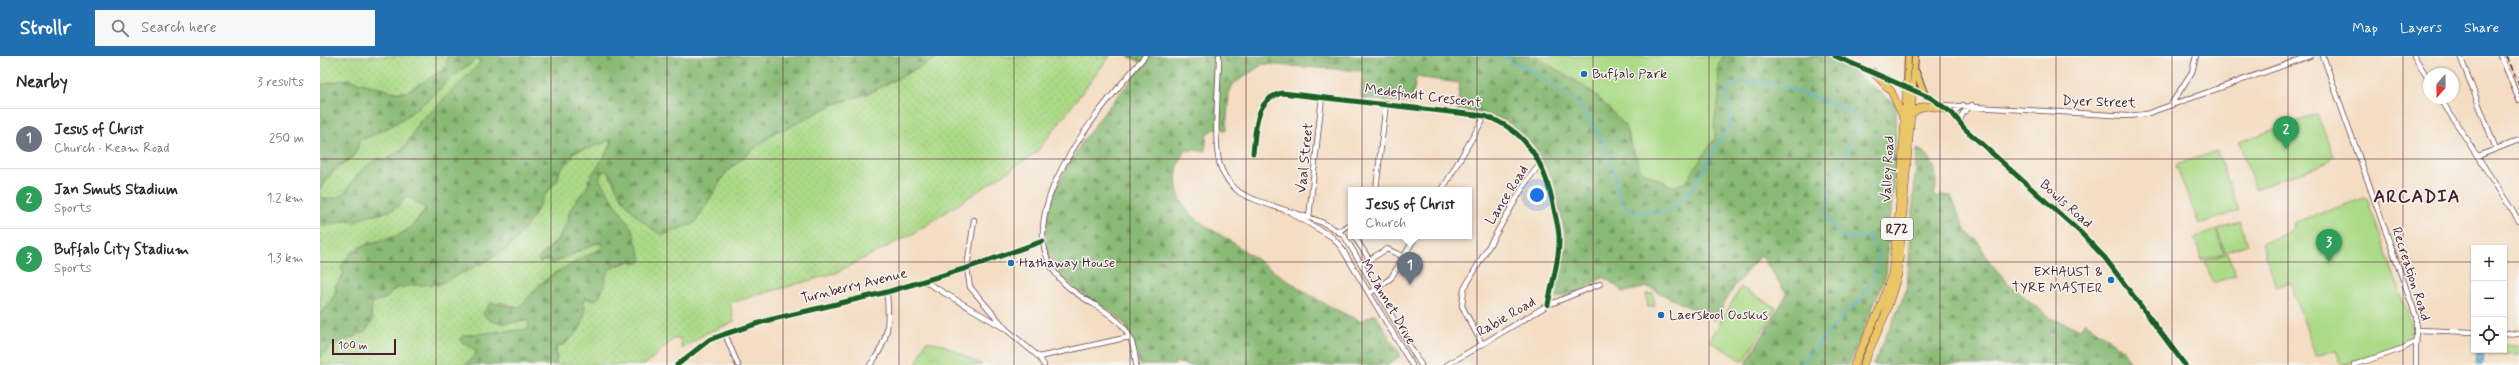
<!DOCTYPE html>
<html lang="en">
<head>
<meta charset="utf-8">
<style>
  :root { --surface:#fff; --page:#f7f7f7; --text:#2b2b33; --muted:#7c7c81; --line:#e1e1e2; --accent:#1f6fb2 }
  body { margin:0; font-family:Mynerve,sans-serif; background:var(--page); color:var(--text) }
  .controls { position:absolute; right:12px; bottom:12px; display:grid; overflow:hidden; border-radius:0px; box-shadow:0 1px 3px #0004 }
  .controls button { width:36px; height:36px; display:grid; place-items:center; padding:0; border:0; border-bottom:1px solid var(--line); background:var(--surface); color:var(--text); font:20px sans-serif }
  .compass { position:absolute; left:2103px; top:12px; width:36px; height:36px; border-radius:50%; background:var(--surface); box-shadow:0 1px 3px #0004; rotate:200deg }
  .scale { position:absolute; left:12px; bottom:10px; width:64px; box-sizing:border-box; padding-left:4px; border:2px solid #4a1f2b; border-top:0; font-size:11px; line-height:14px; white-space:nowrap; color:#4a1f2b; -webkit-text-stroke:3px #f6f6f2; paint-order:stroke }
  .you { position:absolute; left:1217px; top:139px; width:14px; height:14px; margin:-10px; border:3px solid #fff; border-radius:50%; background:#1a73e8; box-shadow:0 0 0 6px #1a73e833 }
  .badge { display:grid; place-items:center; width:26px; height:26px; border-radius:50%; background:var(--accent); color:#fff; font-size:13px; font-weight:700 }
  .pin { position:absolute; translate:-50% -33px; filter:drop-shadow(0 1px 2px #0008) }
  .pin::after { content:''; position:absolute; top:21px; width:14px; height:12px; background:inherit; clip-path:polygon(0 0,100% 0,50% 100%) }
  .popup { position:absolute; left:1028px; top:131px; width:124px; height:52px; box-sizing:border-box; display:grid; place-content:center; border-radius:0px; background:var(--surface); filter:drop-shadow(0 1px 3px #0005); font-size:13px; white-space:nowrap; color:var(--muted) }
  .popup b { font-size:15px; color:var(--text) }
  .popup::after { content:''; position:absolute; left:50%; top:100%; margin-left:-8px; border:8px solid transparent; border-top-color:var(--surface) }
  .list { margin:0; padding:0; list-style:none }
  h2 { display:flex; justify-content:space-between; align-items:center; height:52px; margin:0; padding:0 16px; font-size:17px }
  h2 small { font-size:13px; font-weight:400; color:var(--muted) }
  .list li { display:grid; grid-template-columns:26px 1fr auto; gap:12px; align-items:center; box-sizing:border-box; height:60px; padding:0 16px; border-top:1px solid var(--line) }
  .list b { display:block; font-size:15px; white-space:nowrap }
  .list p { margin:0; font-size:13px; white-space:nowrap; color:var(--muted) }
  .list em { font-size:13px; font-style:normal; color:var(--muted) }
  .icon { flex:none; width:22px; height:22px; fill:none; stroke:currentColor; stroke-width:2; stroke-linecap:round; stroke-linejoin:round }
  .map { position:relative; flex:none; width:2199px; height:309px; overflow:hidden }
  header { display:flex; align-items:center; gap:24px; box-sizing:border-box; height:56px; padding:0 20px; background:var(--accent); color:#fff }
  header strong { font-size:19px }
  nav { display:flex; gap:22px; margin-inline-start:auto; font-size:14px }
  .search { width:280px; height:36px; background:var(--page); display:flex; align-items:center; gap:10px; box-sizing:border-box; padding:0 14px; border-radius:0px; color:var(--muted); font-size:15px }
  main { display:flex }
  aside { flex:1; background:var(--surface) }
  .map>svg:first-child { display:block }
</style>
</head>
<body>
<header>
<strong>Strollr</strong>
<div class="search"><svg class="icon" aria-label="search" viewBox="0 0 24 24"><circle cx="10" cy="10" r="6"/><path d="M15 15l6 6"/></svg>Search here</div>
<nav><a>Map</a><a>Layers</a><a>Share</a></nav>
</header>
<main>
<aside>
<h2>Nearby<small>3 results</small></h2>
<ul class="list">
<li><span class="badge" style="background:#6b7280">1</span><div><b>Jesus of Christ</b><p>Church · Keam Road</p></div><em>250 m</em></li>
<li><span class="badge" style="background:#2e9e5b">2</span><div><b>Jan Smuts Stadium</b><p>Sports</p></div><em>1.2 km</em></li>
<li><span class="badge" style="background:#2e9e5b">3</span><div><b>Buffalo City Stadium</b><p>Sports</p></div><em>1.3 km</em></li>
</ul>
</aside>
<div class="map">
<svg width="2199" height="309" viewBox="0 0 2199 309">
  <defs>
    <pattern id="grass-dots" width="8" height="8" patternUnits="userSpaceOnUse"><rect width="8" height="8" fill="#acda87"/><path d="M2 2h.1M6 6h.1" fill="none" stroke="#96bb75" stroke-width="1.8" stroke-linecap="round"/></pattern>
    <pattern id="forest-firs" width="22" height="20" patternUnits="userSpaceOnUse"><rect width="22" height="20" fill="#89ba74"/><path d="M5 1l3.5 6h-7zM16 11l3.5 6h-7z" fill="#72975f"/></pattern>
    <pattern id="park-crowns" width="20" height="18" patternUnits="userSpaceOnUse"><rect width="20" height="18" fill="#acda87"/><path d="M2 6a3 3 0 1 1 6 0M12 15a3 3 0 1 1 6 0" fill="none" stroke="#96bb75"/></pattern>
    <pattern id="water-waves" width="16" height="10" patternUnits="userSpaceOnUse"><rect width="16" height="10" fill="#5cb4d9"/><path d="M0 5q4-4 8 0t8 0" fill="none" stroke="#4e92b0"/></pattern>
  </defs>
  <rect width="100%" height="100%" fill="#f6f6f2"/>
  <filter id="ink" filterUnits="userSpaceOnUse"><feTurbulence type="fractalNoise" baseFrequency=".025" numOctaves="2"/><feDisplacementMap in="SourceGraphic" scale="8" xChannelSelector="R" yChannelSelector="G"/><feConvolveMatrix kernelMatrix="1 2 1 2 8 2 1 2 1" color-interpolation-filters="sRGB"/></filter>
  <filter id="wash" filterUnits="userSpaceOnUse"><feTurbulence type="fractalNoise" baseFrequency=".012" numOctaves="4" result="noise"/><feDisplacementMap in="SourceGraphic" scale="16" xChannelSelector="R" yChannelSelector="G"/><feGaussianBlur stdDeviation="0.9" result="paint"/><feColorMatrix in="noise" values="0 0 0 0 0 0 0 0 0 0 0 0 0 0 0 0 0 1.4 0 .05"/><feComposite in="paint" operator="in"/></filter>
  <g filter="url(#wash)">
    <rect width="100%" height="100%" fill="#f4ddc3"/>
    <path fill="url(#grass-dots)" stroke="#7b7c59" d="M0 0H128L125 13 86 36H74L27 23 0 29Z
      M621 0H790L716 97 594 177 515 217 410 247 414 266 386 277 362 293 360 282 353 283 325 309H236V291L246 288 265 254 263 245 265 242 272 244 284 230V219L287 214 310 205 314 208 295 148 279 123 282 116 287 114 298 135 375 167 406 116 456 75 464 74 514 48 549 37Z
      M157 3 162 6 111 56 101 64 85 91 64 105 61 103C52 111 41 117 33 126 21 140 22 146 0 141V133L10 118 34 100 40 83C75 73 109 45 132 21 139 14 149 10 157 3Z
      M289 84 291 90 268 125 269 128C264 137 255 143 251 153 241 177 242 182 220 200L230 205 231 208 276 187H281L282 192 233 218 218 230 201 250 198 252 180 246V266L208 265 209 273 145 279 156 294V298L146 309H0V302L12 290 45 276 53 264 51 259 52 246 67 242 74 233 92 229 119 228 211 164 226 137 238 123 240 114 252 102 253 96 279 89Z
      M86 141 92 142 105 152C105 157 102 158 99 162 81 188 64 179 40 191 32 195 29 203 22 209L24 218 16 229 15 238 9 248 0 259V171L29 164 35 166 41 161 61 158Z"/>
    <path fill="url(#forest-firs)" stroke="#6a6c50" d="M128 0H621L549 37 514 48 464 74 456 75 406 116 375 167 343 179C325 171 307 152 297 133 294 127 293 119 287 115L282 116 279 123 312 173 322 205 319 207C315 208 313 206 310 205 307 205 303 207 300 208 279 213 290 232 276 244L265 242 263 245C268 267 257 284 236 291V309H146L156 298V294L143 287 140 283 145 279 209 273 208 265C193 266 171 272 163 257L171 246 198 252 201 250 218 230 233 218 282 192 281 187H276L231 208 230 204 220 206 218 204 238 184 248 166 251 153 269 128 268 125 291 90 289 84 279 89 253 96 252 102 240 114 238 123 226 137 211 164 198 181 186 193 161 208 119 228 92 229 74 233 67 242 52 246 51 259 53 264 45 276 12 290 0 302V259L9 248 15 238 16 229 24 218 21 212C38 175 76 195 99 162 102 158 105 157 105 152L92 143 86 141C78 160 49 156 35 166L29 164 0 171V141C28 147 25 131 41 115 46 110 53 106 59 102L64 105 85 91 101 64 111 56 161 6 157 3C149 10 139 14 132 21 110 44 73 74 40 84L34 100 15 112 0 133V29L27 23 74 36H86L125 13Z
      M808 0H1215L1273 36 1304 68 1311 91 1365 126 1395 82 1394 68 1399 41 1398 8 1404 0H1504L1531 11 1542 23 1576 48 1575 107 1566 219 1529 309H1425L1467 238 1442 201H1439L1414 231 1395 264 1328 231 1304 236 1284 221 1257 236 1234 242 1247 188 1234 126 1215 92 1204 79 1187 66 1167 58 1137 54 1140 27 1096 21 1092 47 1041 42 1043 15 943 8 913 28 909 38 906 74 895 73 887 77 885 95 865 94C854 112 853 133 865 151 871 162 897 177 909 184 951 213 994 246 1041 265L1055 258 1081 300 1066 309H867L855 306V309H819C808 255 796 262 757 234 673 174 782 59 825 8Z
      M1597 93C1615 99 1619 122 1614 139L1617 143 1621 139 1631 140 1646 176 1657 184 1669 205 1689 228 1730 262 1760 273 1765 266 1802 293 1812 309H1553L1587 233Z"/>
    <path fill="url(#park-crowns)" stroke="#7b7c59" d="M606 285 622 288 662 309H596Z"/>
    <path fill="#acda87" stroke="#7b7c59" d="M1215 0H1404L1398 9 1399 41 1394 68 1395 82 1365 127 1353 130 1321 115 1304 68 1273 36Z
      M1997 58 2014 100 2009 106 1935 133 1919 86Z
      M1897 95 1919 155 1879 168 1856 109Z
      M2044 142 2047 143 2091 267 2090 279 2083 287 2025 309 2021 307 2016 294 1996 300 1970 226 1956 231 1942 187 1969 177 1974 171 1973 167Z
      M1920 166 1928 188 1905 196 1897 173Z
      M1896 174 1904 197 1882 204 1874 182Z
      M1908 197 1916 219 1893 227 1885 205Z
      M1421 231 1456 252 1424 305 1389 285Z
      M1333 237 1335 250 1328 251 1326 238Z
      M2184 288 2199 289V299L2168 297V294H2184Z"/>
    <path fill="url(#water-waves)" stroke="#536a82" d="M2157 294H2164L2163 309H2156Z"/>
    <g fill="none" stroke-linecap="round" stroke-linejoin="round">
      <path stroke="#5cb4d9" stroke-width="1.5" d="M1182 0 1219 20 1258 48 1282 84 1295 116 1299 142 1312 156H1348L1372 133 1411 66 1407 34C1411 32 1416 27 1421 26 1446 20 1508 46 1532 56L1538 71 1511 128 1506 162 1524 182 1549 180 1559 198 1556 216 1544 240 1513 270 1481 309"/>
    </g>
  </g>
  <g filter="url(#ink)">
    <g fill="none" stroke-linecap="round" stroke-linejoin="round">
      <g stroke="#643c42" stroke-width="6">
        <path id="minor" d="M899 0C899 27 892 90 901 112 904 121 912 130 919 136 932 144 950 149 965 154 986 161 1007 165 1025 181L1101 309
          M1515 0 1611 42 1632 57 1645 73 1760 176 1785 202 1865 309
          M2003 0 2096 260V309
          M2094 0 2109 24
          M2140 0 2176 93
          M2181 0 2199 44
          M2120 42 2199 165
          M1852 47 1872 16 1876 0
          M1621 49 1808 60 1826 58 1990 0
          M1632 57 1643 49
          M1639 67 1643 57 1652 49
          M933 97C936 74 934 43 962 37L1165 60C1209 75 1226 111 1234 153 1236 164 1240 175 1239 186 1239 207 1231 229 1228 249
          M2158 100 2199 84
          M1056 134 1066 47
          M1122 134 1165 60
          M971 157 1012 181 1021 191 1092 309
          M989 162 1002 41
          M654 164 647 212 650 231 687 274 719 301 724 309
          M1018 176 1031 167
          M1034 180 1049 203
          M1042 208 1067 193 1084 201
          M604 225 684 272
          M1050 237 1071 222 1096 180
          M2098 274 2154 276
          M2184 277 2199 278
          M405 278 418 309
          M1162 288 1142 250 1144 233 1206 126 1220 108
          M719 301 809 281
          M357 309 389 284 405 278 449 264 567 236 647 212 723 185
          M550 309C570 284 569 266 567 236
          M816 309C814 264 786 258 756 237 667 175 781 52 825 0
          M1127 309 1228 249 1280 228
          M2034 309 2084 292 2097 284"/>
      </g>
      <g stroke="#643c42" stroke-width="8">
        <path id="major" d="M1596 16 1605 39
          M1587 30 1588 0
          M1593 33 1595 0"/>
      </g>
      <g stroke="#643c42" stroke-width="8">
        <path id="highway" d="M1553 16 1571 35 1583 61
          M1590 60C1602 46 1612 50 1627 54
          M1534 309 1560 252 1572 218 1579 157 1587 30
          M1543 309 1566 257 1578 218 1593 33"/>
      </g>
      <use href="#minor" stroke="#fff" stroke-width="4.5"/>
      <use href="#major" stroke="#ebc669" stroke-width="6"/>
      <use href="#highway" stroke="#ebc669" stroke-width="7"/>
      <path stroke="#4a1f2b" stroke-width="1.5" stroke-dasharray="6 3" stroke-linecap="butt" d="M2187 0 2199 29"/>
      <g stroke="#f6f6f2" stroke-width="8">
        <path id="cycleway" d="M1515 0 1611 42 1632 57 1645 73 1760 176 1785 202 1865 309
          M933 97C936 74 934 43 962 37L1165 60C1209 75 1226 111 1234 153 1236 164 1240 175 1239 186 1239 207 1231 229 1228 249
          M357 309 389 284 405 278 449 264 567 236 647 212 723 185"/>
      </g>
      <use href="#cycleway" stroke="#1b5e20" stroke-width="5"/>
    </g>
  </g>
  <path fill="none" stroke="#4a1f2b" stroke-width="1" stroke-opacity="0.55" d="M116 0V309M231 0V309M347 0V309M463 0V309M579 0V309M694 0V309M810 0V309M926 0V309M1042 0V309M1157 0V309M1273 0V309M1389 0V309M1505 0V309M1620 0V309M1736 0V309M1852 0V309M1968 0V309M2083 0V309M0 103H2199M0 206H2154M2184 206H2199"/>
  <g fill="#1f6fb2" stroke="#f6f6f2" stroke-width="1.5">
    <circle cx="1264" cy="18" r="4"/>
    <circle cx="691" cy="207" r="4"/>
    <circle cx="1791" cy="224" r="4"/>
    <circle cx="1341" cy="259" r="4"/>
  </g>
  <g text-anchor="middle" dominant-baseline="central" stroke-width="3" stroke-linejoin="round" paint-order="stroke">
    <rect fill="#f6f6f2" stroke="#7e6067" stroke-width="1" x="1561" y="162" width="32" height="22" rx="3"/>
    <g font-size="13" font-weight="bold" fill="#4a1f2b">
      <text x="1577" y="173">R72</text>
    </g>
    <g font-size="14" fill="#4a1f2b" stroke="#f6f6f2" text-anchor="start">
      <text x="1272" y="18">Buffalo Park</text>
      <text x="699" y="207">Hathaway House</text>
      <text x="1783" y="216" text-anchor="end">EXHAUST &amp;<tspan x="1783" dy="16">TYRE MASTER</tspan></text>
      <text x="1349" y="259">Laerskool Ooskus</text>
    </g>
    <g font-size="14" fill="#4a1f2b" stroke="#f6f6f2">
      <text transform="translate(1103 40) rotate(7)">Medefindt Crescent</text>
      <text transform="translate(1779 46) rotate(2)">Dyer Street</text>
      <text transform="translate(985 102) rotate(-84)">Vaal Street</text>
      <text transform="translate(1568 113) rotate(-87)">Valley Road</text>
      <text transform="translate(1187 139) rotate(-58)">Lance Road</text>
      <text transform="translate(1746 148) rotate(42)">Bowls Road</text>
      <text transform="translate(2091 218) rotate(72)">Recreation Road</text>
      <text transform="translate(534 230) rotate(-14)">Turnberry Avenue</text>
      <text transform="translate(1068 246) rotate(60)">McJannet Drive</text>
      <text transform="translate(1186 261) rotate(-30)">Rabie Road</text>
    </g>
    <g font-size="18" font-weight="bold" letter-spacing="1" fill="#4a1f2b" stroke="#f6f6f2">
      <text x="2097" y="141">ARCADIA</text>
    </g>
  </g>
</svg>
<div class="controls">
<button>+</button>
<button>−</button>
<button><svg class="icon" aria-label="locate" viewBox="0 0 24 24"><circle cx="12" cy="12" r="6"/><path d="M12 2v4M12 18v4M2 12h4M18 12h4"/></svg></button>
</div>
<svg class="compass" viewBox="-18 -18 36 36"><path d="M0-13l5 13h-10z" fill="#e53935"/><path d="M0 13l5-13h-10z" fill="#7c7c81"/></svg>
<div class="scale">100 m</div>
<div class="you"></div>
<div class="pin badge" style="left:1090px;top:229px;background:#6b7280">1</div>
<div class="popup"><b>Jesus of Christ</b>Church</div>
<div class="pin badge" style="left:1966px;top:93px;background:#2e9e5b">2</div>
<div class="pin badge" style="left:2009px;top:206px;background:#2e9e5b">3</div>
</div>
</main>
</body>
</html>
